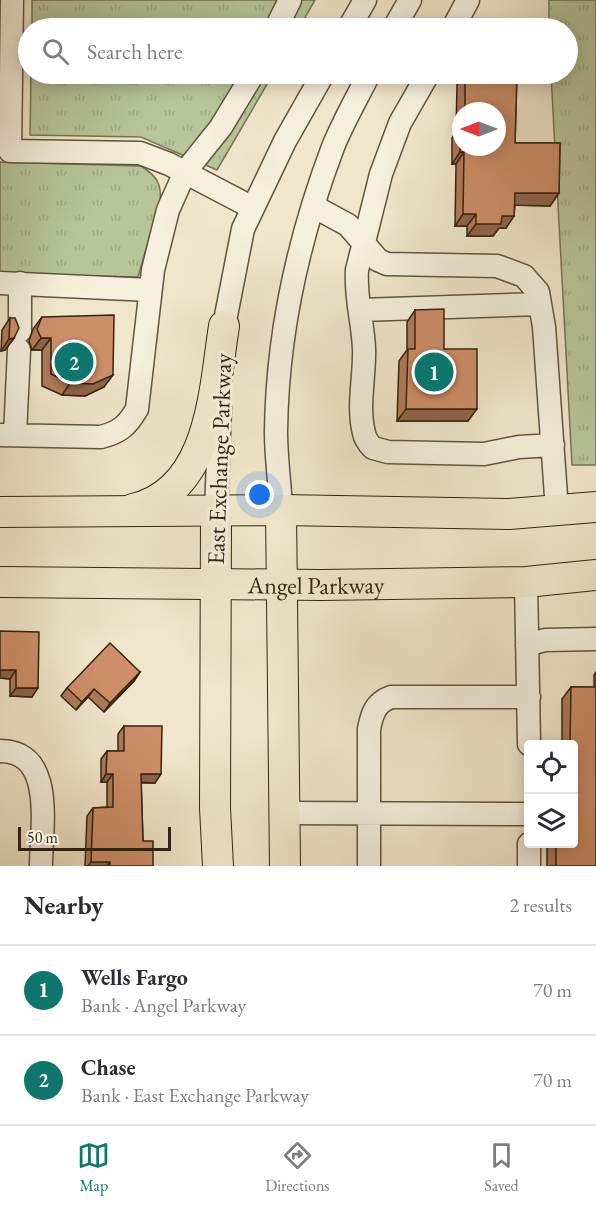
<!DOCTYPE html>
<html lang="en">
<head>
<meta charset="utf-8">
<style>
  :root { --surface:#fff; --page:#f7f7f7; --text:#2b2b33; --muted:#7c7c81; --line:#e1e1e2; --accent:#0f766e }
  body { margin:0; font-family:"EB Garamond",serif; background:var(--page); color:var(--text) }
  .controls { position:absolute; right:18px; bottom:18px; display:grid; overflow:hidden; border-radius:6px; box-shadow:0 3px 15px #0003 }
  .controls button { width:54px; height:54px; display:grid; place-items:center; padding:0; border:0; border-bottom:2px solid var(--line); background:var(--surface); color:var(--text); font:30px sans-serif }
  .compass { position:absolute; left:452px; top:102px; width:54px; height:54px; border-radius:50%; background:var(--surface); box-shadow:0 3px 15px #0003; rotate:270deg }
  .scale { position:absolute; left:18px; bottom:15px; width:153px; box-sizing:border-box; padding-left:6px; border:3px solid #322410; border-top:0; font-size:16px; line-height:21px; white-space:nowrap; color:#322410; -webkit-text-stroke:4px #f5efdd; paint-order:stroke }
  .you { position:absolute; left:260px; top:495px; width:21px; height:21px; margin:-15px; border:4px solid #fff; border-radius:50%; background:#1a73e8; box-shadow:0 0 0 9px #1a73e833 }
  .badge { display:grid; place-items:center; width:39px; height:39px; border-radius:50%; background:var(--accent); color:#fff; font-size:20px; font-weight:700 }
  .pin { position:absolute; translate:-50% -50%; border:3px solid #fff; box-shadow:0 2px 6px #0006 }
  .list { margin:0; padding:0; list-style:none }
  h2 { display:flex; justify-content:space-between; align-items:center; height:78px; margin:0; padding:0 24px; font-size:26px }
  h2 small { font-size:20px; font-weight:400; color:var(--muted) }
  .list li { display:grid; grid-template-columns:39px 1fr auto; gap:18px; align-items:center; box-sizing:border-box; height:90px; padding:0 24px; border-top:2px solid var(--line) }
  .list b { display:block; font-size:22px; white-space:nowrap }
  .list p { margin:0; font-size:20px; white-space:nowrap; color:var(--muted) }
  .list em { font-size:20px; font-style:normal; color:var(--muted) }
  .icon { flex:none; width:33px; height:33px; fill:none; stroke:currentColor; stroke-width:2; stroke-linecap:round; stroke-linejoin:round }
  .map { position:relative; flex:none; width:596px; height:866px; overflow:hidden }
  .search { position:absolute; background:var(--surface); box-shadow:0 3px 15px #0003; left:18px; right:18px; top:18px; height:66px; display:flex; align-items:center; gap:15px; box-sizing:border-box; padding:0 21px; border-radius:33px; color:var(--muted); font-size:22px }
  .sheet { height:258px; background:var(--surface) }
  nav { display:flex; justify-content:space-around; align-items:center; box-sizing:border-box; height:84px; border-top:2px solid var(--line); background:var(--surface); font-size:16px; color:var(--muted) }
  nav a { display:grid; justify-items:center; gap:3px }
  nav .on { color:var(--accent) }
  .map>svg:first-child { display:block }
</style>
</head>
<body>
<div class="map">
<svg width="596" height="866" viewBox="0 0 596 866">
  <defs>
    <pattern id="grass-tufts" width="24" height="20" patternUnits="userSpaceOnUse" patternTransform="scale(1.5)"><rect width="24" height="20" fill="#b6c69a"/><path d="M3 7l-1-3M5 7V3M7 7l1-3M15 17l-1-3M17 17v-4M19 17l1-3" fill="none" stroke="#9daa84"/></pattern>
  </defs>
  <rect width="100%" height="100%" fill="#f0e6cb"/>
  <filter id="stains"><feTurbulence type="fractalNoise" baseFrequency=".00333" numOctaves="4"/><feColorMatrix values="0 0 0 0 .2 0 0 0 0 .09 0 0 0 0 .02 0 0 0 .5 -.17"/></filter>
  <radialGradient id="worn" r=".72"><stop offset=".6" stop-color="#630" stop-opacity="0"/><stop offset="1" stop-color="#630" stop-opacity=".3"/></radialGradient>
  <path fill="url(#grass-tufts)" stroke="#747555" stroke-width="1.5" d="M32 0H315L299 28H32Z
    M549 0H596V465H572L551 74H568V28H549Z
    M31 74H273L217 170 141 137 30 135Z
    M0 162 141 166C155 175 162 183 160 200L138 277 0 274Z"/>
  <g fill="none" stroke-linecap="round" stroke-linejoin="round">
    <g stroke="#62543f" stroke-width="25">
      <path id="minor" d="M12 0 10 151 140 153 169 164 253 208
        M276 28 290 0
        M349 28 365 0
        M394 28 410 0
        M453 28 468 0
        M428 74 400 123 381 174 357 270C355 297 363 322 364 349 365 376 357 406 364 433 365 439 368 443 373 448L388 452 484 454 519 447 553 445
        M313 206 348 225 378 260 387 264 497 266 524 276 538 292 544 327 557 510
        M0 283 150 290
        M20 283V331
        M360 310 540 304
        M223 342 224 326 243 229 285 141 323 74
        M0 435 101 437C120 432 127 426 137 409L153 270 168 210 185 172 221 127 253 74
        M15 435 19 350
        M281 510C280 484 276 458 276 432 277 336 299 237 333 147 343 122 357 98 369 74
        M216 512 220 408
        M526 582 529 744
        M527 645 545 640 596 639
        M0 751C56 751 41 828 41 866
        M285 813 528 814
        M529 844V866
        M369 866V729C372 714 375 703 391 697H529"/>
    </g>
    <g stroke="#322410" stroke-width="32">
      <g id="major">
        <path d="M133 509C212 491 214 389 224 326"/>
        <path d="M281 510 285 866"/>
        <path d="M0 512 281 510 509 514 596 507"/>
        <path d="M216 512 215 808 218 866"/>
        <path id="s1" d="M0 582 321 585 526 582 596 575"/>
      </g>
    </g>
    <use href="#minor" stroke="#f5efdd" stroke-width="22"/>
    <use href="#major" stroke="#f0e6cb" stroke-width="30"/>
  </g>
  <path fill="#b07a59" stroke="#322410" stroke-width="1.5" fill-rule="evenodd" d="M465 74H517L515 143H560L559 193 550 206 515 205 514 216 506 228H499L493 236H467V226H455L456 164H452V138L456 132 457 85ZM461 111H497V147H461Z
    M415 310 444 349 468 421H397L399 361 407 350V322Z
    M42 317 104 387 85 396 62 395 42 386V350H32L29 341 33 329Z
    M10 318 14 338 5 350 1 351 2 330Z
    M0 631 32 697 10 696V679L0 678Z
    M140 672 134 681 104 712 88 697 76 710 61 696 67 688Z
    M596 672V866H547V843H573V744H562V699L571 687H594V675Z
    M124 726 155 783H141L143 841 153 866H85L87 816 93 808 107 807V782H101V759L107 751H118V734Z"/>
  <path fill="#906349" stroke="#322410" stroke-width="1.5" d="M460 152H464L456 164H452Z
    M515 193H559L550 206 507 205Z
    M463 214H476L467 226H455Z
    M502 216H514L506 228H499L493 236H467L476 224Z
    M14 338 5 350 1 351 9 339Z
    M41 338H51L42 350H32Z
    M113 375 104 387 85 396 62 395 70 383Z
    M406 409H477L468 421H397Z
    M0 670H16L10 679 0 678Z
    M140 672 134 681 104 712 110 703Z
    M16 688H38L32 697 10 696Z
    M94 689 88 697 76 710 82 702Z
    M106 774H113L107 782H101Z
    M141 774H161L155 783 135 782Z
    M91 862H110L107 866H88Z"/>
  <path fill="#cd8e68" stroke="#322410" stroke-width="1.5" d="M465 74H517L515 143H560L559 193H515L514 216H502L501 224H476V214H463L464 152H460V126L461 147H497V111H465Z
    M444 309V349H477V409H406L408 349H415V310Z
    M114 315 113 375 93 384 70 383 51 374V338H41L37 329 42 317Z
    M10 318H15L19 328 14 338 9 339Z
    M0 631 39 632 38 688H16V670H0Z
    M110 643 140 672 110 703 94 689 82 702 67 688Z
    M571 687H596V866H556V843H573V744H570Z
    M124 726H162L161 774H141L143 841H153V866H110V862H91L93 808 113 807V774H106L107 751H124Z"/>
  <g text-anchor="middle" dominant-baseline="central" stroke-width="6" stroke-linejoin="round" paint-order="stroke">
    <g font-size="24" fill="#322410" stroke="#f5efdd">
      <text transform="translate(219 459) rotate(-88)">East Exchange Parkway</text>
      <text stroke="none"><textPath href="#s1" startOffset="316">Angel Parkway</textPath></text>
    </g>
  </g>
  <rect width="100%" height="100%" filter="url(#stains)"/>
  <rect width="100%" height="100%" fill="url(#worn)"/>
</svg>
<div class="controls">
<button><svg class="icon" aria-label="locate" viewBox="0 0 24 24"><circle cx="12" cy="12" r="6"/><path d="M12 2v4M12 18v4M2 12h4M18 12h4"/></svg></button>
<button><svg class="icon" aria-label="layers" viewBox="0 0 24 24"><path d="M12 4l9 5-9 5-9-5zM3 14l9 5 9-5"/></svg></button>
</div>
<svg class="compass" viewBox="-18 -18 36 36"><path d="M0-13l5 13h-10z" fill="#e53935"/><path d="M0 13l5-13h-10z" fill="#7c7c81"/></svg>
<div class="scale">50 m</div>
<div class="you"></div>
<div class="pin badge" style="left:434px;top:372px">1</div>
<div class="pin badge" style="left:74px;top:362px">2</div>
<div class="search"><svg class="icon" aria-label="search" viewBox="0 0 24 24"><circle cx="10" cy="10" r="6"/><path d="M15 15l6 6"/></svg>Search here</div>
</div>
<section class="sheet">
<h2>Nearby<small>2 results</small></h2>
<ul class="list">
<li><span class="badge">1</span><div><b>Wells Fargo</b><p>Bank · Angel Parkway</p></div><em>70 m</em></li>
<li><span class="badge">2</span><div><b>Chase</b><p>Bank · East Exchange Parkway</p></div><em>70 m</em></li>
</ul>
</section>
<nav>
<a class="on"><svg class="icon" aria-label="map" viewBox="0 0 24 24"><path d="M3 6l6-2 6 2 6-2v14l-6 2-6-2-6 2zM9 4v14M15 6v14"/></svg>Map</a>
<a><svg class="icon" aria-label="directions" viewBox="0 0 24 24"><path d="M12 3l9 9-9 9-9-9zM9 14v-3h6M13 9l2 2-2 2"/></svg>Directions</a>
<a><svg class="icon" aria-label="saved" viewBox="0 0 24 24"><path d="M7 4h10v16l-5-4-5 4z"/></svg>Saved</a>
</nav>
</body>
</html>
